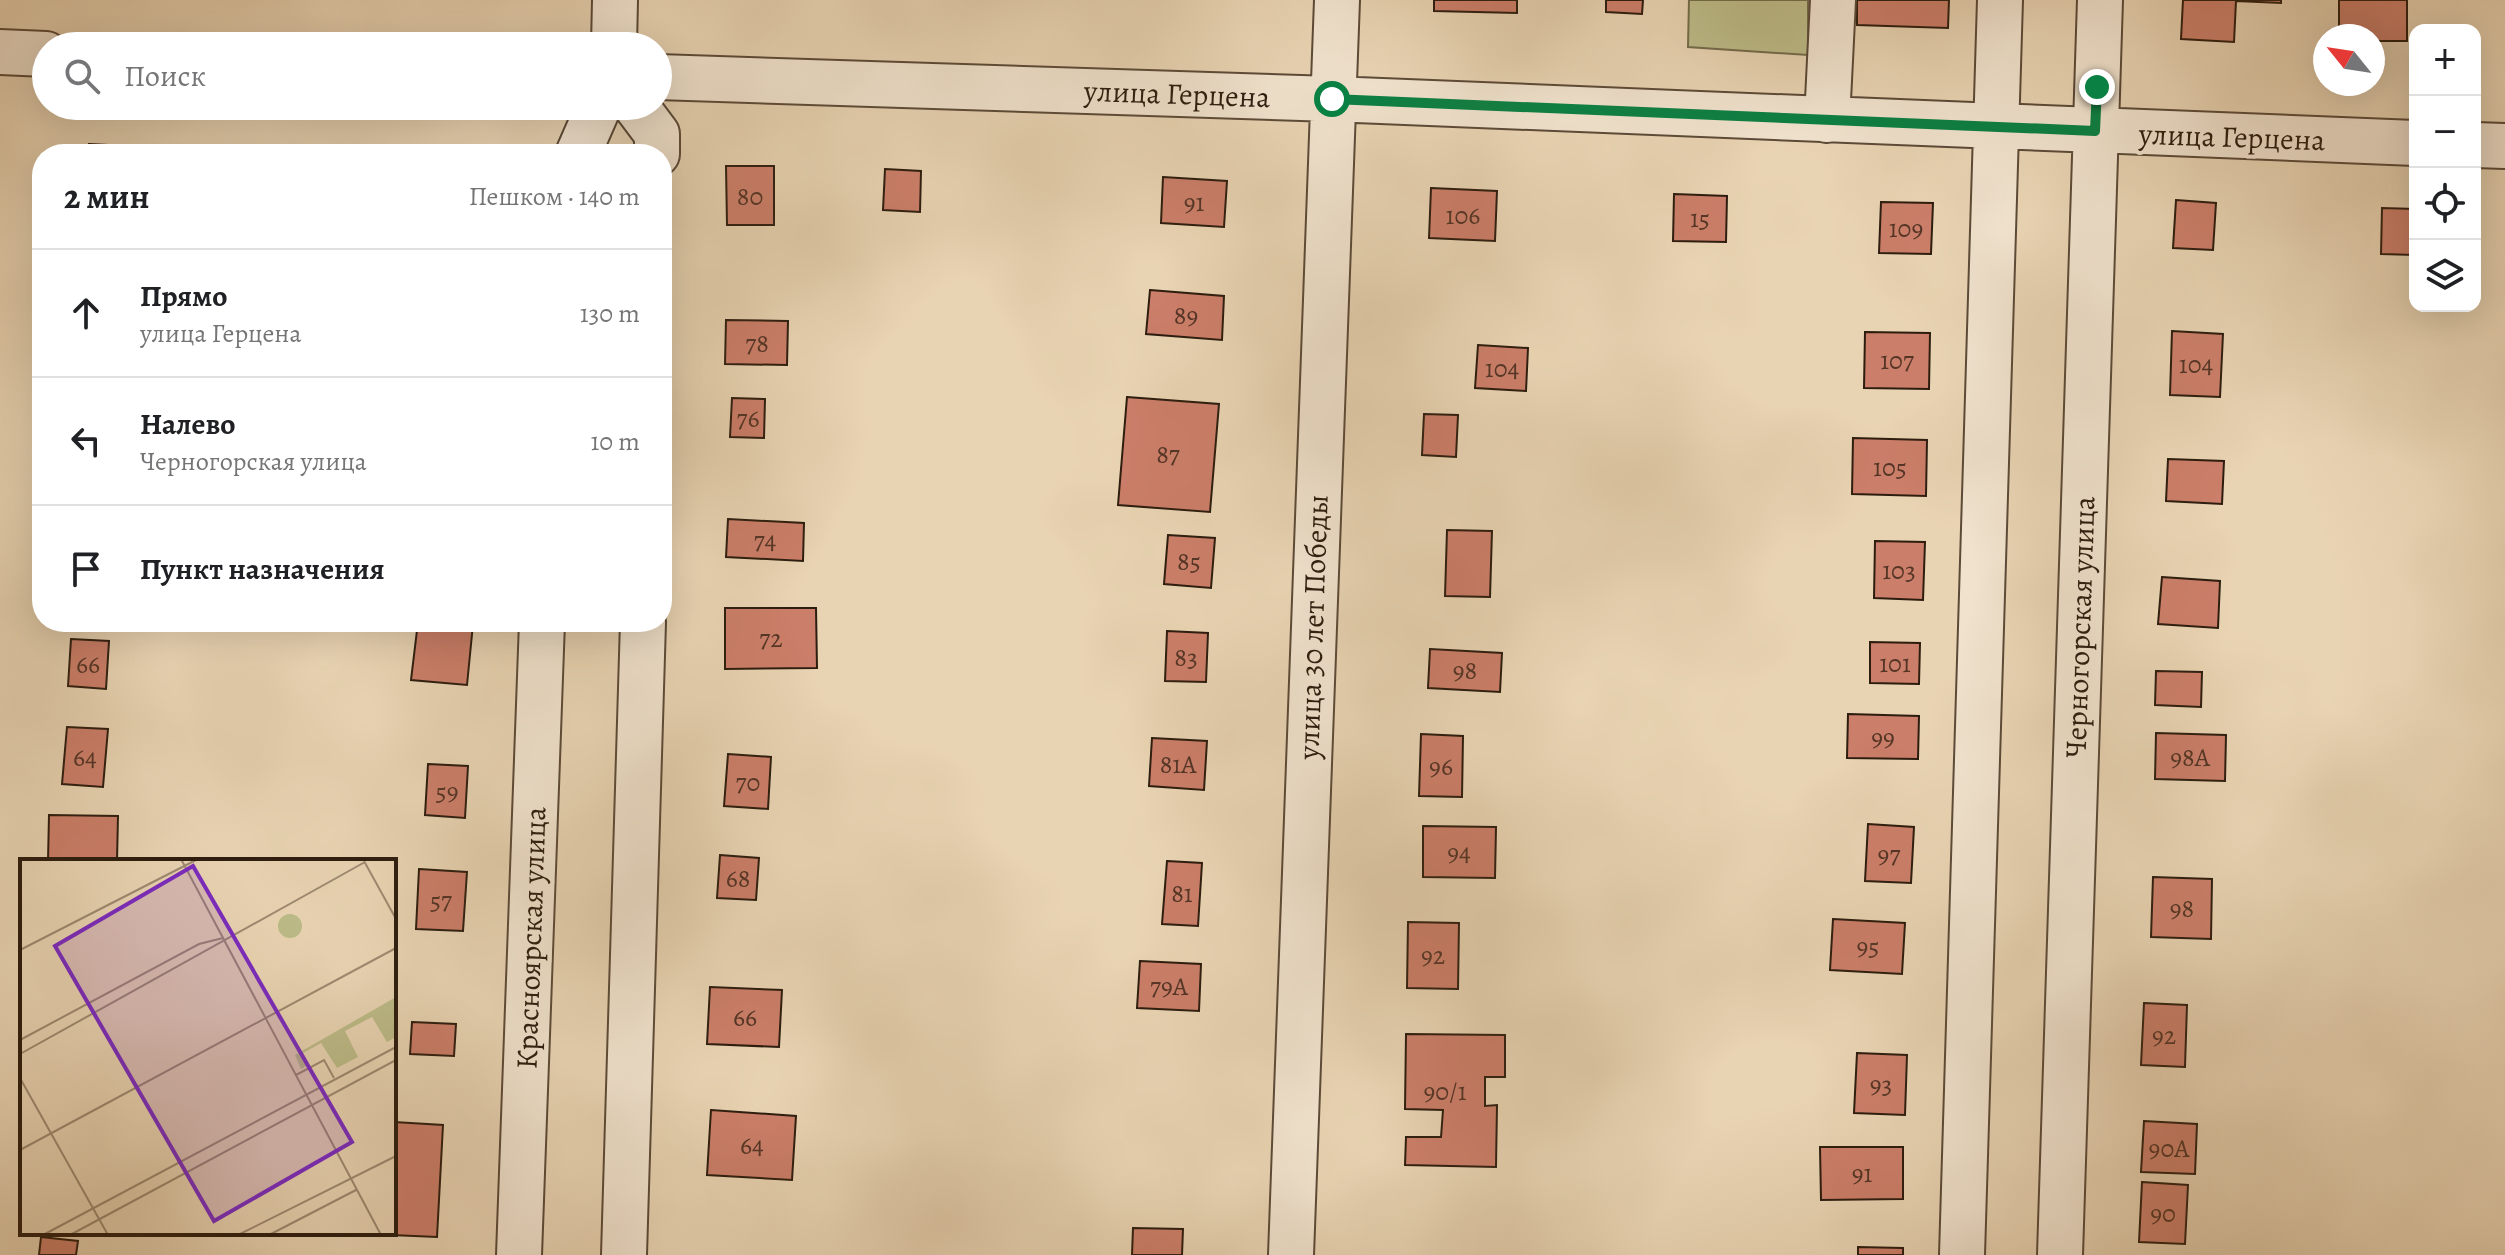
<!DOCTYPE html>
<html lang="ru">
<head>
<meta charset="utf-8">
<style>
  :root { --surface:#fff; --page:#f6f6f6; --text:#202124; --muted:#757577; --line:#e0e0e0 }
  body { margin:0; font-family:Alegreya,serif; background:var(--page); color:var(--text) }
  .controls { position:absolute; right:24px; top:24px; display:grid; overflow:hidden; border-radius:16px; box-shadow:0 8px 32px #0002 }
  .controls button { width:72px; height:72px; display:grid; place-items:center; padding:0; border:0; border-bottom:2px solid var(--line); background:var(--surface); color:var(--text); font:40px sans-serif }
  .compass { position:absolute; left:2313px; top:24px; width:72px; height:72px; border-radius:50%; background:var(--surface); box-shadow:0 8px 32px #0002; rotate:300deg }
  .stop { position:absolute; width:24px; height:24px; margin:-18px; border:6px solid #0b8043; border-radius:50%; background:#fff }
  .stop.end { background:#0b8043; border-color:#fff; box-shadow:0 2px 8px #0008 }
  .list { margin:0; padding:0; list-style:none }
  h2 { display:flex; justify-content:space-between; align-items:center; height:104px; margin:0; padding:0 32px; font-size:34px }
  h2 small { font-size:26px; font-weight:400; color:var(--muted) }
  .list li { display:grid; grid-template-columns:52px 1fr auto; gap:24px; align-items:center; box-sizing:border-box; height:128px; padding:0 32px; border-top:2px solid var(--line) }
  .list b { display:block; font-size:30px; white-space:nowrap }
  .list p { margin:0; font-size:26px; white-space:nowrap; color:var(--muted) }
  .list em { font-size:26px; font-style:normal; color:var(--muted) }
  .icon { flex:none; width:44px; height:44px; fill:none; stroke:currentColor; stroke-width:2; stroke-linecap:round; stroke-linejoin:round }
  .map { position:relative; flex:none; width:2505px; height:1255px; overflow:hidden }
  .search { position:absolute; background:var(--surface); box-shadow:0 8px 32px #0002; left:32px; top:32px; width:640px; height:88px; display:flex; align-items:center; gap:20px; box-sizing:border-box; padding:0 28px; border-radius:44px; color:var(--muted); font-size:30px }
  .panel { position:absolute; background:var(--surface); box-shadow:0 8px 32px #0002; left:32px; top:144px; width:640px; height:488px; border-radius:32px }
  .map>svg:first-child { display:block }
</style>
</head>
<body>
<div class="map">
<svg width="2505" height="1255" viewBox="0 0 2505 1255">
  <rect width="100%" height="100%" fill="#e8d3b2"/>
  <filter id="stains"><feTurbulence type="fractalNoise" baseFrequency=".0025" numOctaves="4"/><feColorMatrix values="0 0 0 0 .2 0 0 0 0 .09 0 0 0 0 .02 0 0 0 .5 -.17"/></filter>
  <radialGradient id="worn" r=".72"><stop offset=".6" stop-color="#630" stop-opacity="0"/><stop offset="1" stop-color="#630" stop-opacity=".3"/></radialGradient>
  <path fill="#bcbb88" stroke="#746c4c" stroke-width="2" d="M1689 0H1808V55L1688 47Z"/>
  <path fill="#cb7e69" stroke="#2d1d0f" stroke-width="2" d="M1434 0H1517V13L1434 11Z
    M1606 0H1643L1642 14 1606 12Z
    M1857 0H1949L1948 28 1857 25Z
    M2183 0H2281V3L2236 1 2234 42 2181 39Z
    M2339 0H2407V41H2373V36H2339Z
    M89 144 147 147 146 154H89Z
    M726 166H774V225H727Z
    M885 169 921 171 920 212 883 210Z
    M1163 177 1227 181 1224 227 1161 223Z
    M1431 188 1497 191 1495 241 1429 238Z
    M1674 194 1727 196 1726 242 1673 241Z
    M2176 200 2216 203 2213 250 2173 248Z
    M1881 202 1933 203 1931 254 1879 253Z
    M2382 208 2415 209V255L2381 254Z
    M1150 290 1224 296 1222 340 1146 334Z
    M726 320 788 321 787 365 725 364Z
    M2172 331 2223 334 2220 397 2170 395Z
    M1865 332 1930 333 1929 389 1864 388Z
    M1478 345 1528 348 1526 391 1475 388Z
    M1127 397 1219 404 1210 512 1118 505Z
    M732 398 765 399 764 438 730 437Z
    M1424 414 1458 415 1456 457 1422 455Z
    M1853 438 1927 440 1926 496 1852 494Z
    M2168 459 2224 461 2222 504 2166 501Z
    M728 519 804 523 803 561 726 557Z
    M1447 530 1492 531 1490 597 1445 596Z
    M1168 535 1215 538 1211 588 1164 584Z
    M1875 541 1925 542 1923 600 1874 598Z
    M2162 577 2220 581 2218 628 2158 624Z
    M725 608H816L817 668 725 669Z
    M418 622 473 624 467 685 411 680Z
    M1167 631 1208 633 1206 682 1165 681Z
    M71 639 109 641 106 689 68 686Z
    M1870 642 1920 643 1919 684 1870 683Z
    M1430 649 1502 653 1500 692 1428 688Z
    M2156 671 2202 672 2201 707 2155 705Z
    M1848 714 1919 716 1918 759 1847 758Z
    M67 727 108 729 103 787 62 784Z
    M2156 733 2226 735 2225 781 2155 779Z
    M1421 734 1463 736 1462 797 1419 796Z
    M1152 738 1207 741 1204 790 1149 786Z
    M728 754 771 757 768 809 724 806Z
    M428 764 468 766 465 818 425 815Z
    M49 815 118 816 117 861H48Z
    M1868 824 1914 827 1911 883 1865 881Z
    M1423 826 1496 827 1495 878 1423 877Z
    M720 855 759 858 756 900 717 898Z
    M1167 861 1202 863 1198 926 1162 924Z
    M419 869 467 872 463 931 416 929Z
    M2153 877 2212 879 2211 939 2151 937Z
    M1833 919 1905 923 1902 974 1830 970Z
    M1408 922 1459 923 1458 989 1407 988Z
    M1140 961 1201 964 1199 1011 1137 1008Z
    M710 987 782 990 779 1047 707 1044Z
    M2144 1003 2187 1005 2185 1067 2141 1065Z
    M412 1022 456 1024 454 1056 410 1054Z
    M1406 1034 1505 1035V1077H1485V1106L1497 1105 1496 1167 1405 1165 1406 1137H1441L1443 1110 1405 1109Z
    M1857 1053 1907 1055 1905 1115 1854 1113Z
    M711 1110 796 1116 792 1180 707 1175Z
    M2144 1121 2197 1124 2195 1174 2141 1172Z
    M394 1122 443 1125 437 1237 367 1234 394 1233Z
    M1820 1147H1903V1199L1821 1200Z
    M2142 1182 2188 1185 2185 1244 2139 1242Z
    M1133 1228 1183 1229 1182 1255H1132Z
    M41 1237 78 1241 76 1255H39Z
    M1858 1247 1903 1248V1255H1858Z"/>
  <g fill="none" stroke-linecap="round" stroke-linejoin="round">
    <g stroke="#5c4a38" stroke-width="48">
      <path id="minor" d="M614 46 615 0
        M0 52 46 54
        M658 77 1332 99 2415 143
        M636 106 657 134V154
        M1827 120 1833 0
        M2475 145 2505 146
        M578 154 599 106
        M519 1255 542 622
        M624 1255 643 622
        M1291 1255 1337 0
        M1962 1255 2000 0
        M2060 1255 2100 0"/>
    </g>
    <use href="#minor" stroke="#f0e2cd" stroke-width="44"/>
  </g>
  <g fill="none" stroke-linecap="round" stroke-linejoin="round">
    <path stroke="#0b8043" stroke-width="10" d="M1332 99 2095 131 2097 87"/>
  </g>
  <g text-anchor="middle" dominant-baseline="central" stroke-width="8" stroke-linejoin="round" paint-order="stroke">
    <g font-size="26" fill="#543526">
      <text x="750" y="196">80</text>
      <text x="1194" y="202">91</text>
      <text x="1463" y="215">106</text>
      <text x="1700" y="218">15</text>
      <text x="1906" y="228">109</text>
      <text x="1186" y="315">89</text>
      <text x="757" y="343">78</text>
      <text x="1897" y="360">107</text>
      <text x="2196" y="364">104</text>
      <text x="1502" y="368">104</text>
      <text x="748" y="418">76</text>
      <text x="1168" y="454">87</text>
      <text x="1890" y="467">105</text>
      <text x="765" y="540">74</text>
      <text x="1189" y="561">85</text>
      <text x="1899" y="570">103</text>
      <text x="771" y="638">72</text>
      <text x="1186" y="657">83</text>
      <text x="1895" y="663">101</text>
      <text x="88" y="664">66</text>
      <text x="1465" y="670">98</text>
      <text x="1883" y="737">99</text>
      <text x="85" y="757">64</text>
      <text x="2190" y="757">98А</text>
      <text x="1178" y="764">81А</text>
      <text x="1441" y="766">96</text>
      <text x="748" y="782">70</text>
      <text x="447" y="791">59</text>
      <text x="1459" y="852">94</text>
      <text x="1889" y="854">97</text>
      <text x="738" y="878">68</text>
      <text x="1182" y="893">81</text>
      <text x="441" y="900">57</text>
      <text x="2182" y="908">98</text>
      <text x="1868" y="946">95</text>
      <text x="1433" y="955">92</text>
      <text x="1169" y="986">79А</text>
      <text x="745" y="1017">66</text>
      <text x="2164" y="1035">92</text>
      <text x="1881" y="1084">93</text>
      <text x="1445" y="1091">90/1</text>
      <text x="752" y="1145">64</text>
      <text x="2169" y="1148">90А</text>
      <text x="1862" y="1173">91</text>
      <text x="2163" y="1213">90</text>
    </g>
    <g font-size="30" fill="#2d1d0f" stroke="#f0e2cd">
      <text transform="translate(1177 94) rotate(2)">улица Герцена</text>
      <text transform="translate(2232 137) rotate(2)">улица Герцена</text>
      <text transform="translate(1313 627) rotate(-88)">улица 30 лет Победы</text>
      <text transform="translate(2080 627) rotate(-88)">Черногорская улица</text>
      <text transform="translate(531 938) rotate(-88)">Красноярская улица</text>
    </g>
  </g>
  <g transform="translate(20 859)">
    <rect width="376" height="376" fill="#e8d3b2"/>
    <path d="M258 67a12 12 0 1 1 24 0a12 12 0 1 1-24 0ZM376 138V178L367 183 352 158 325 172 338 198 317 209 301 184 283 194 289 205 281 210 275 196Z" fill="#bcbb88"/>
    <path fill="none" stroke="#9d8a71" stroke-width="2" d="M161 0 361 376M344 2 376 60M0 91 178 0M0 181 179 85 203 79M0 195 345 3M276 216 304 201 314 219M0 219 88 376M0 291 376 89M23 376 376 188M50 376 376 201M218 376 376 297M249 376 336 331"/>
    <path fill="#7b2cbf" fill-opacity="0.15" stroke="#7b2cbf" stroke-width="4" d="M173 7 332 283 194 362 35 87Z"/>
    <rect width="376" height="376" fill="none" stroke="#2d1d0f" stroke-width="4"/>
  </g>
  <rect width="100%" height="100%" filter="url(#stains)"/>
  <rect width="100%" height="100%" fill="url(#worn)"/>
</svg>
<div class="controls">
<button>+</button>
<button>−</button>
<button><svg class="icon" aria-label="locate" viewBox="0 0 24 24"><circle cx="12" cy="12" r="6"/><path d="M12 2v4M12 18v4M2 12h4M18 12h4"/></svg></button>
<button><svg class="icon" aria-label="layers" viewBox="0 0 24 24"><path d="M12 4l9 5-9 5-9-5zM3 14l9 5 9-5"/></svg></button>
</div>
<svg class="compass" viewBox="-18 -18 36 36"><path d="M0-13l5 13h-10z" fill="#e53935"/><path d="M0 13l5-13h-10z" fill="#757577"/></svg>
<div class="stop" style="left:1332px;top:99px"></div>
<div class="stop end" style="left:2097px;top:87px"></div>
<div class="search"><svg class="icon" aria-label="search" viewBox="0 0 24 24"><circle cx="10" cy="10" r="6"/><path d="M15 15l6 6"/></svg>Поиск</div>
<section class="panel">
<h2>2 мин<small>Пешком · 140 m</small></h2>
<ul class="list">
<li><svg class="icon" aria-label="ahead" viewBox="0 0 24 24"><path d="M12 20V5M6 11l6-6 6 6"/></svg><div><b>Прямо</b><p>улица Герцена</p></div><em>130 m</em></li>
<li><svg class="icon" aria-label="left" viewBox="0 0 24 24"><path d="M17 20v-9H6M10 6l-5 5 5 5"/></svg><div><b>Налево</b><p>Черногорская улица</p></div><em>10 m</em></li>
<li><svg class="icon" aria-label="arrive" viewBox="0 0 24 24"><path d="M6 21V4h12l-3 4 3 4H6"/></svg><div><b>Пункт назначения</b></div></li>
</ul>
</section>
</div>
</body>
</html>
